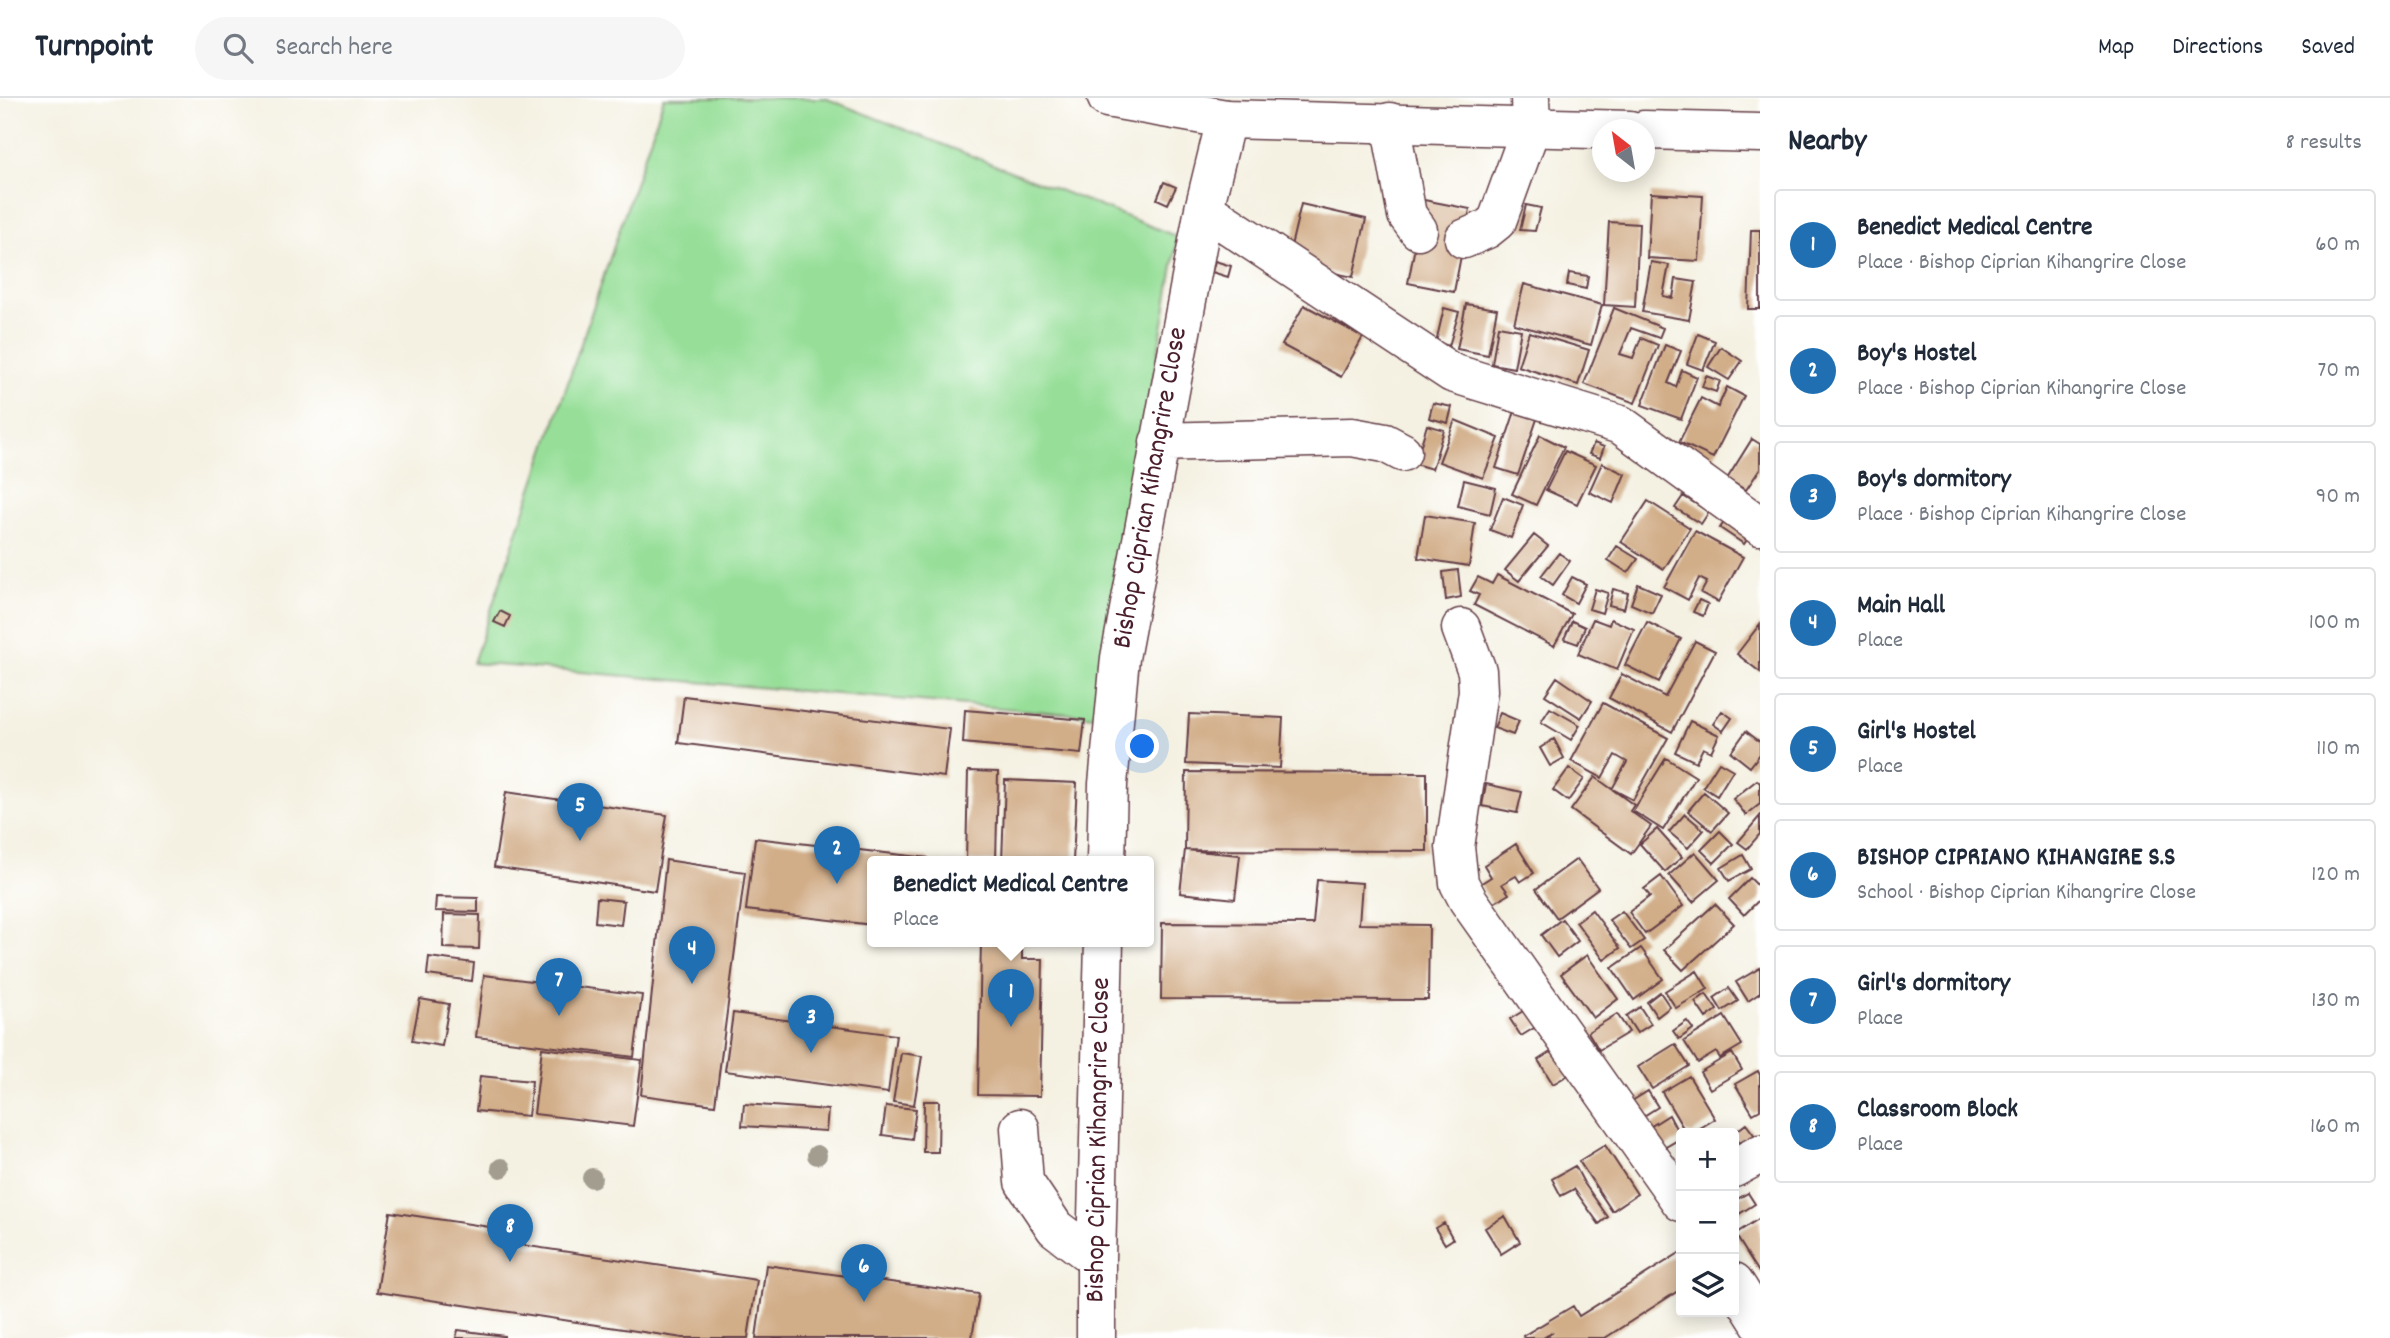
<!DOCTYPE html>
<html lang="en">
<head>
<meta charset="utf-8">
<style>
  :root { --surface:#fff; --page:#f6f6f7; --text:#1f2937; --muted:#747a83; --line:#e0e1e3; --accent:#1f6fb2 }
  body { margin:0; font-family:Dekko,sans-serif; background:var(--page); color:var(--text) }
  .controls { position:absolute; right:21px; bottom:21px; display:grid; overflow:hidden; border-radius:7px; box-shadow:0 4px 18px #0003 }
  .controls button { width:63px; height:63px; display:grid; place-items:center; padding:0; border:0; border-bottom:2px solid var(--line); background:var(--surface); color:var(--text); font:35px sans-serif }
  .compass { position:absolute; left:1592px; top:21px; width:63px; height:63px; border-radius:50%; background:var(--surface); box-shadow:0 4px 18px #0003; rotate:329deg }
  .you { position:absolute; left:1143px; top:649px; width:24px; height:24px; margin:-18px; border:5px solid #fff; border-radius:50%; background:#1a73e8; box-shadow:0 0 0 10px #1a73e833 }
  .badge { display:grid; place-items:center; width:46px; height:46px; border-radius:50%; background:var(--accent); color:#fff; font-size:23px; font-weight:700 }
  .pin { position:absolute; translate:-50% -58px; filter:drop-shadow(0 2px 4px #0008) }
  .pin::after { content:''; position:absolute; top:37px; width:24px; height:21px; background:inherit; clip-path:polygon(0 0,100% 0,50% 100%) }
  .popup { position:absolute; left:867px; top:758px; width:287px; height:91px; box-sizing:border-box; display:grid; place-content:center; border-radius:7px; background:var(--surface); filter:drop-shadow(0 2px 5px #0005); font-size:23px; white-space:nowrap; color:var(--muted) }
  .popup b { font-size:26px; color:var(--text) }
  .popup::after { content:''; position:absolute; left:50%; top:100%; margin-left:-14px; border:14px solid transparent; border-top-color:var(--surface) }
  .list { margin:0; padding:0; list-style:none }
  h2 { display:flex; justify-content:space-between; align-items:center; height:91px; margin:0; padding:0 28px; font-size:30px }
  h2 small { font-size:23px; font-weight:400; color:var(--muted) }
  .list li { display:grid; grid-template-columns:46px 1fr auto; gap:21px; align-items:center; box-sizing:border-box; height:112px; margin:0 14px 14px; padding:0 14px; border:2px solid var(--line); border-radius:7px }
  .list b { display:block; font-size:26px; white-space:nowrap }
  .list p { margin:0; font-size:23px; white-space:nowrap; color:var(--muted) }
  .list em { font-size:23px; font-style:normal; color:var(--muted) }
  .icon { flex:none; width:38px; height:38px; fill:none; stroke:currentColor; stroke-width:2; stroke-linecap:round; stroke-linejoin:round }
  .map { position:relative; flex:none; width:1760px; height:1240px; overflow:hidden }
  header { display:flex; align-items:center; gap:42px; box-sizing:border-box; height:98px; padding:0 35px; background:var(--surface); border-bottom:2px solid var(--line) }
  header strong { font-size:33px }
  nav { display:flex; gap:38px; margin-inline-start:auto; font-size:24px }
  .search { width:490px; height:63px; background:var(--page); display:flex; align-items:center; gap:18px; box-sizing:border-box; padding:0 24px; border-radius:38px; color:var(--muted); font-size:26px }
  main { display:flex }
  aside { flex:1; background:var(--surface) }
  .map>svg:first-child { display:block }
</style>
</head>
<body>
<header>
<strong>Turnpoint</strong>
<div class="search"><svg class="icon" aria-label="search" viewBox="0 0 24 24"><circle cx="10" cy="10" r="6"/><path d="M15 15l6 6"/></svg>Search here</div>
<nav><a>Map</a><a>Directions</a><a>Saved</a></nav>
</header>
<main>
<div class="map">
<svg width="1760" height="1240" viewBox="0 0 1760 1240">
  <rect width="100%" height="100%" fill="#fff"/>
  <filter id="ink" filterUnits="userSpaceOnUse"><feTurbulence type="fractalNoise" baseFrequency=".0143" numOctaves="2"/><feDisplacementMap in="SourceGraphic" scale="14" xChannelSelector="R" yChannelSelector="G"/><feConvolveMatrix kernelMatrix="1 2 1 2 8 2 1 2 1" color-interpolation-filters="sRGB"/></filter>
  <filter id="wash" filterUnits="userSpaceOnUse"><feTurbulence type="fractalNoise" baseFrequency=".00686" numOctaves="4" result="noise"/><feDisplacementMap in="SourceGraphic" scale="28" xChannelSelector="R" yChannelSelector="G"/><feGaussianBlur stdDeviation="1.57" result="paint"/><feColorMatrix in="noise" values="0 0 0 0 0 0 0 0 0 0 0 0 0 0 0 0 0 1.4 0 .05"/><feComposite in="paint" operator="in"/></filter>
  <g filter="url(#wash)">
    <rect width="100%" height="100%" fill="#f4f1e2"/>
    <path fill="#97df99" stroke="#707f62" stroke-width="2" d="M664 0H825L1178 139 1095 618 473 565Z"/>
    <g id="blocks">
      <path fill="#d1ad88" d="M1164 84 1176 89 1168 106 1157 101Z
        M1651 95 1703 98 1699 163 1647 160Z
        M1424 102 1470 111 1454 194 1408 185Z
        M1301 106 1366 121 1353 179 1287 165Z
        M1526 107 1541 110 1535 133 1520 132Z
        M1609 124 1639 126 1635 209 1604 207Z
        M1751 132H1760V211H1748Z
        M1215 163 1231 168 1228 179 1212 174Z
        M1651 164 1669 167 1663 198 1673 200 1676 181 1696 184 1689 222 1642 214Z
        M1569 175 1588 178 1586 191 1567 187Z
        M1524 186 1602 207 1591 247 1514 226Z
        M1466 206 1497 211 1488 257 1457 251Z
        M1304 207 1363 239 1341 279 1282 247Z
        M1444 210 1459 214 1449 248 1436 244Z
        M1614 210 1663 230 1659 240 1631 230 1620 256 1633 260 1641 240 1658 247 1635 305 1584 286Z
        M1498 228 1521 232 1514 270 1492 266Z
        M1529 234 1589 252 1578 287 1518 268Z
        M1698 236 1715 243 1703 272 1687 266Z
        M1665 247 1681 253 1668 285 1676 289 1682 272 1697 279 1681 321 1642 307Z
        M1721 249 1742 263 1729 282 1708 269Z
        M1706 278 1720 283 1716 294 1702 289Z
        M1727 289 1744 298 1713 360 1679 344 1701 300 1718 309Z
        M1433 305 1452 309 1448 325 1429 320Z
        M1515 313 1537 321 1518 377 1496 370Z
        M1455 322 1499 340 1483 380 1439 364Z
        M1427 327 1444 332 1432 371 1415 366Z
        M1540 337 1564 349 1536 407 1512 396Z
        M1752 341 1760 346V371L1746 392 1727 381Z
        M1594 345 1604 349 1600 360 1589 356Z
        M1565 353 1596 367 1577 406 1546 392Z
        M1602 365 1625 376 1613 405 1589 394Z
        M1464 382 1496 390 1490 416 1458 408Z
        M1683 398 1709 414 1701 426 1675 410Z
        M1503 399 1523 407 1511 440 1490 432Z
        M1648 403 1690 430 1664 471 1621 444Z
        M1425 417 1475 425 1469 468 1418 460Z
        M1728 419 1752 434 1744 446 1720 430Z
        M1695 433 1743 459 1718 504 1701 495 1707 484 1699 480 1688 502 1664 489Z
        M1534 437 1548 448 1519 483 1505 472Z
        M1617 448 1638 461 1628 475 1608 462Z
        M1559 455 1570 463 1553 487 1541 478Z
        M1458 472 1461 499 1446 502 1443 474Z
        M1497 477 1572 516 1554 548 1474 507 1479 497 1470 493 1478 479 1492 486Z
        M1572 479 1586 486 1576 505 1562 497Z
        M1638 486 1661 496 1652 515 1631 506Z
        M1595 491 1608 495 1602 515 1589 511Z
        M1613 491 1628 495 1624 511 1609 507Z
        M1699 502 1708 506 1703 518 1693 514Z
        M500 513 510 518 505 529 494 524Z
        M1593 521 1609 527 1611 521 1634 531 1617 572 1578 556Z
        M1572 523 1585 529 1578 546 1564 541Z
        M1647 524 1681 541 1659 584 1625 567Z
        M1760 526V574L1737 556Z
        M1695 543 1715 553 1672 634 1609 600 1622 576 1665 599Z
        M1557 579 1592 603 1581 620 1545 597Z
        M684 598 950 631 944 679 678 645Z
        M1603 605 1668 640 1633 702 1612 691 1627 664 1615 657 1602 680 1571 663Z
        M1550 610 1580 627 1571 642 1541 624Z
        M965 612 1085 622 1081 656 963 645Z
        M1722 613 1732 620 1723 633 1713 626Z
        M1500 615 1519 623 1513 637 1494 630Z
        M1189 616 1283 620 1280 670 1186 666Z
        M1690 623 1719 637 1711 654 1703 650 1696 664 1675 654Z
        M1746 633 1760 644V656L1750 669 1731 654Z
        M1554 641 1564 660 1550 668 1540 650Z
        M1666 660 1696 679 1663 732 1633 713Z
        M1719 664 1733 672 1717 698 1703 689Z
        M1569 670 1584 681 1568 703 1553 692Z
        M968 673 998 674 996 763H966Z
        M1186 674 1427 675V753L1185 752Z
        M1595 679 1634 707 1630 713 1651 728 1631 756 1571 712Z
        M1005 682 1077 685 1073 763H1002Z
        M1757 682 1760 685V706L1746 717 1733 701Z
        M1486 686 1522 694 1517 715 1482 708Z
        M506 694 667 717 655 793 494 769Z
        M1704 694 1728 715 1712 733 1688 713Z
        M1685 716 1704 732 1688 750 1669 734Z
        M1760 718V736L1747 751 1738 744Z
        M1657 731 1682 759 1665 774 1640 746Z
        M1720 733 1733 746 1714 765 1701 752Z
        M755 740 928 760V763H873V827L746 812Z
        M1516 746 1534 775 1520 784 1516 778 1502 786 1509 796 1492 806 1480 786 1491 779 1484 767Z
        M1185 752 1240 757 1235 801 1180 795Z
        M1695 754 1719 782 1693 804 1669 777Z
        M1743 757 1751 771 1729 783 1721 770Z
        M1577 761 1598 790 1557 820 1536 791Z
        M666 762 745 774 715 1007 641 997Z
        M1661 778 1683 808 1645 836 1629 814 1650 798 1644 791Z
        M1750 780 1760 790V801L1744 817 1729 801Z
        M1317 782 1362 785 1359 826 1429 827 1428 902 1161 901 1162 825 1313 826Z
        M436 799 478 800V814L435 813Z
        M597 800 624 803 621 827 595 824Z
        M1715 806 1734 826 1683 872 1664 852Z
        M1592 812 1620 850 1604 862 1576 824Z
        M1622 813 1644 842 1631 851 1609 822Z
        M444 816 480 817 479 851 443 850Z
        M1562 821 1578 843 1557 859 1541 837Z
        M981 843H1022V861H1043L1040 998 978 997Z
        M1641 850 1663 881 1634 902 1612 870Z
        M1587 857 1618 901 1593 920 1561 876Z
        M429 859 474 865 472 883 427 877Z
        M1760 870V895L1748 903 1736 884Z
        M1697 873 1708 891 1676 910 1665 893Z
        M484 877 642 897 634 959 476 939Z
        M1729 890 1738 903 1722 913 1714 900Z
        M1660 894 1670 909 1657 919 1647 904Z
        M1706 896 1717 912 1706 920 1695 904Z
        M420 901 449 906 442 948 412 943Z
        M1533 907 1544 924 1521 938 1510 921Z
        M1640 909 1651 926 1637 935 1626 918Z
        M733 915 896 937 888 995 725 973Z
        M1617 916 1629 934 1599 952 1588 934Z
        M1724 918 1742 947 1720 960 1716 954 1698 965 1684 943Z
        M1687 923 1693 931 1679 941 1673 933Z
        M1675 946 1689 968 1652 991 1638 969Z
        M1560 948 1575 973 1553 986 1538 962Z
        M542 950 642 962 633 1028 534 1016Z
        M901 955 922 958 914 1007 893 1004Z
        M1732 955 1742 972 1710 991 1700 974Z
        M1758 973 1760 977V1012L1753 1016 1735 986Z
        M480 978 532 983 528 1018 476 1013Z
        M1689 978 1715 1021 1692 1035H1686L1662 994Z
        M1648 993 1658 1009 1642 1019 1632 1003Z
        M924 1003H939L938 1054H923Z
        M744 1006 828 1012 826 1033 742 1028Z
        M886 1008 916 1011 912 1041 882 1037Z
        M1669 1017 1681 1040 1659 1053 1645 1032Z
        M1746 1026 1755 1038 1741 1048 1734 1035Z
        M1605 1047 1637 1096 1612 1113 1579 1063Z
        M1575 1068 1584 1085 1608 1119 1599 1126 1574 1091 1561 1098 1552 1081Z
        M1748 1095 1755 1106 1739 1116 1734 1103Z
        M390 1114 523 1134 521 1147 757 1182 748 1240H683L377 1194Z
        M1505 1118 1520 1144 1501 1156 1485 1130Z
        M1760 1120V1176L1735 1136Z
        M1444 1125 1453 1141 1445 1146 1435 1130Z
        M1681 1154V1191L1605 1240H1545L1553 1234 1543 1240H1524L1523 1238 1573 1208 1579 1218Z
        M766 1167 979 1196 972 1240H756Z
        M458 1232 504 1238V1240H456Z"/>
    </g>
  </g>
  <g filter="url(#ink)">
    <use href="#blocks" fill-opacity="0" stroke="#643e46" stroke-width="2"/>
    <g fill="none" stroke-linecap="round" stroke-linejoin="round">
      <g stroke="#643e46" stroke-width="41">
        <path id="minor" d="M1390 24 1407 117 1418 132
          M1204 111 1452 275 1621 327 1760 428
          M1464 141 1487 131 1497 123 1531 29 1530 0
          M1159 344 1352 339 1385 345 1402 354
          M1461 530 1477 573 1478 593 1455 749 1459 785 1468 802 1681 1104
          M1106 763 1108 686 1120 560 1204 111 1226 21
          M1020 1030 1024 1084 1055 1130 1096 1161
          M1734 1070 1760 1056
          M1734 1184 1760 1225
          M1096 1240V1161L1104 843"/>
      </g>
      <g stroke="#643e46" stroke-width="41">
        <path id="major" d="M1107 0 1226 21 1630 32
          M1644 32 1760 35"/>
      </g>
      <use href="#minor" stroke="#fff" stroke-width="38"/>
      <use href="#major" stroke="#fff" stroke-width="38"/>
    </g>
    <g fill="#a39d90">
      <circle cx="817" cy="1057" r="10"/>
      <circle cx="501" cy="1070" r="10"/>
      <circle cx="592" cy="1080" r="10"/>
    </g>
  </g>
  <g text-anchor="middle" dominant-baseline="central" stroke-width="6" stroke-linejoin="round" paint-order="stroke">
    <g font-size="28" fill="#4a1f2b" stroke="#fff">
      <text transform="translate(1152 390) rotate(-80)">Bishop Ciprian Kihangrire Close</text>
      <text transform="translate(1100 1042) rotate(-89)">Bishop Ciprian Kihangrire Close</text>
    </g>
  </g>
</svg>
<div class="controls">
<button>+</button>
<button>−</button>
<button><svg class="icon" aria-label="layers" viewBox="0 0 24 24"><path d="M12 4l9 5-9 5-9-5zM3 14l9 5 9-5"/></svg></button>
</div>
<svg class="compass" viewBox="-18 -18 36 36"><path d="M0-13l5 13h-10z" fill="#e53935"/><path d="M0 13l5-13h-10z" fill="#747a83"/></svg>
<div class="you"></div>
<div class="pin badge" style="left:1011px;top:929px">1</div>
<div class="popup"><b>Benedict Medical Centre</b>Place</div>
<div class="pin badge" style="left:837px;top:786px">2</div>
<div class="pin badge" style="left:811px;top:955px">3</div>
<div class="pin badge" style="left:692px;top:886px">4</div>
<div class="pin badge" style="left:580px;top:743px">5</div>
<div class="pin badge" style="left:864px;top:1204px">6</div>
<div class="pin badge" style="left:559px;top:918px">7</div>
<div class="pin badge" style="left:510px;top:1164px">8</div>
</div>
<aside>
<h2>Nearby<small>8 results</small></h2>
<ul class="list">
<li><span class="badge">1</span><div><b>Benedict Medical Centre</b><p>Place · Bishop Ciprian Kihangrire Close</p></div><em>60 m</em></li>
<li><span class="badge">2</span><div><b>Boy's Hostel</b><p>Place · Bishop Ciprian Kihangrire Close</p></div><em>70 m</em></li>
<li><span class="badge">3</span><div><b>Boy's dormitory</b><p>Place · Bishop Ciprian Kihangrire Close</p></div><em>90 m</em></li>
<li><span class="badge">4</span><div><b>Main Hall</b><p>Place</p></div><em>100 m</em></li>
<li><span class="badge">5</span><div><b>Girl's Hostel</b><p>Place</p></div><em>110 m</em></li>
<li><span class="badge">6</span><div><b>BISHOP CIPRIANO KIHANGIRE S.S</b><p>School · Bishop Ciprian Kihangrire Close</p></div><em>120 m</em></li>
<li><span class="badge">7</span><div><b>Girl's dormitory</b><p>Place</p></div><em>130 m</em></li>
<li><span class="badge">8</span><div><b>Classroom Block</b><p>Place</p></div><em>160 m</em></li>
</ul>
</aside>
</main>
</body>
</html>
